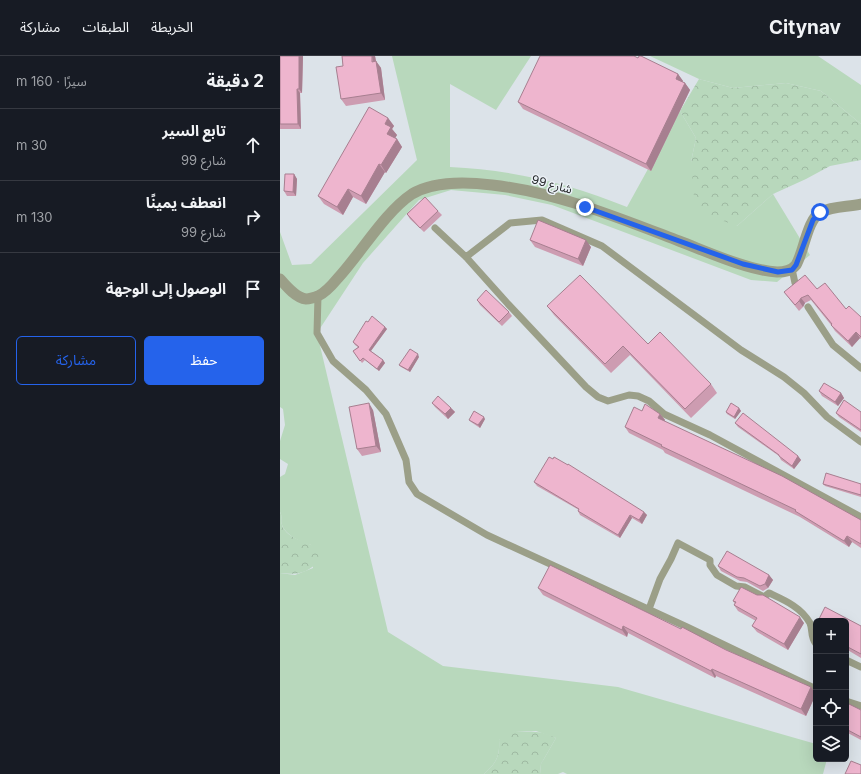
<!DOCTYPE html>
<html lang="ar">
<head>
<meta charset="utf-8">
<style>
  :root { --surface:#171b24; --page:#20242c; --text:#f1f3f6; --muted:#9ea1a6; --line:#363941; --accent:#2563eb }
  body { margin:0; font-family:Inter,"Noto Sans Arabic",sans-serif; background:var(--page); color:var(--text); direction:rtl }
  .controls { position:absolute; right:12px; bottom:12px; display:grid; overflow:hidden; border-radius:6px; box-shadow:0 4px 16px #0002 }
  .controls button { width:36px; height:36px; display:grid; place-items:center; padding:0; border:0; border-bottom:1px solid var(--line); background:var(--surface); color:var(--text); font:20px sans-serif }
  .stop { position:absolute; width:12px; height:12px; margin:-9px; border:3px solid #2563eb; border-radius:50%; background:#fff }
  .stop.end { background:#2563eb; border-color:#fff; box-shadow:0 1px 4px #0008 }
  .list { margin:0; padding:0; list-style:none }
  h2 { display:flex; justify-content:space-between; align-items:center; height:52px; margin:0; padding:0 16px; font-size:17px }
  h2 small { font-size:13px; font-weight:400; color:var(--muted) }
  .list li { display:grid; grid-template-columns:26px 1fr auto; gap:12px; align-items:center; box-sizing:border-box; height:72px; padding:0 16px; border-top:1px solid var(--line) }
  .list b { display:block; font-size:15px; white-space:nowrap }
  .list p { margin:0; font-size:13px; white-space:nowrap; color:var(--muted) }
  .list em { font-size:13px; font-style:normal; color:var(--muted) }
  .actions { display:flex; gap:8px; padding:12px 16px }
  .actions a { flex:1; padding:9px 0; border:1px solid var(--accent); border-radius:6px; text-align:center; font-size:14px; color:var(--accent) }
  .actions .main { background:var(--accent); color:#fff }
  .icon { flex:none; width:22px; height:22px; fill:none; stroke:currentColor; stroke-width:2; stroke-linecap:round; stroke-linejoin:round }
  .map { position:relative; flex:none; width:581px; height:718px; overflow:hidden; direction:ltr }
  header { display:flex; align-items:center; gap:24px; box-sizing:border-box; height:56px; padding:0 20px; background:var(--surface); border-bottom:1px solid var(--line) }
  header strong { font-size:19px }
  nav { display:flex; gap:22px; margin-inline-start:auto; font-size:14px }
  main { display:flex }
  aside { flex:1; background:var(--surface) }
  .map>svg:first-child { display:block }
</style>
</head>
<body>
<header>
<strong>Citynav</strong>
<nav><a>الخريطة</a><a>الطبقات</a><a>مشاركة</a></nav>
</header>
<main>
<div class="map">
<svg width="581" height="718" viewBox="0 0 581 718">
  <defs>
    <pattern id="forest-crowns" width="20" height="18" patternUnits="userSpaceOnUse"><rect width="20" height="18" fill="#b8d8bc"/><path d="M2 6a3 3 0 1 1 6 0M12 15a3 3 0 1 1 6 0" fill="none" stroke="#9eb9a2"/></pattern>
  </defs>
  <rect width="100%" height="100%" fill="#dce3e9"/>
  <path fill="#b8d8bc" d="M112 0H251L216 54 170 28V111C233 114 288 127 347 151L400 55 416 82 411 106 457 170 493 138 530 199 497 226 471 224 272 149 225 139 171 134 139 144 83 207 37 277 108 576 163 610 338 631 536 688V703H547L543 718H287L283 716 278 718H260L261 708 276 682 256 675H235L219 684C220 701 216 707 204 718H0V517L15 519 33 512 31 489C21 486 6 480 2 469 0 464 3 461 0 456V421L5 418 8 408 0 403V385L5 369 3 353 0 351V176L12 209 31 208 137 104Z
    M370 0H538L581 29V68L541 35 506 27 453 32 419 23Z"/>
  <path fill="url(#forest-crowns)" d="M419 23 453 32 506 27 541 35 581 68V104L550 110 526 123 493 138 457 170 427 159 414 141 411 106 416 82 400 55Z
    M0 456C3 461 0 464 2 469 6 481 21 484 31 489 33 491 36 494 38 496L39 504C28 518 16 519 0 517Z
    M235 675C252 676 261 674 276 682L261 708 260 718H204C216 707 220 701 219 684L226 676Z"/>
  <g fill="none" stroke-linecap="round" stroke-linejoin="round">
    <path stroke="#9b9f88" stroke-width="7" d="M155 172 186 201 228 248 306 331 318 341 328 345 349 339 358 340 369 345 384 358 430 379 581 461
      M186 201 230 167 262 164 322 190 461 294 504 321 524 337 547 361 581 386
      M512 213 515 227
      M38 240 37 277 53 305 86 334 106 358 126 404 129 426 137 438 207 479 407 571 536 633
      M528 251 553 289 581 312
      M369 553 380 523 391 503 398 487 430 504V509L437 519 456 530 465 531 484 541 489 537C504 544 521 551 530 567 533 574 530 580 536 588
      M566 604 581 611
      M566 645 581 650"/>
    <path stroke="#9b9f88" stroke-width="11" d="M0 223C6 230 16 242 26 243 29 243 36 241 38 240 45 237 53 228 58 222 81 197 105 156 132 138 153 125 188 126 212 129 276 136 339 162 399 185 428 196 467 214 497 216 505 216 511 215 516 209 524 196 527 163 541 156 553 150 568 151 581 148"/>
  </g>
  <path fill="#cd9cb1" d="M0 0H23L22 37H20L21 73H0Z
    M62 0H95L96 5 101 12 105 44 66 50 61 43 63 10Z
    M358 2 398 18 403 25 402 26 405 27 410 34 371 115 243 53 238 46Z
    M108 62 114 70 112 73 117 79 115 82 117 83 122 91 106 117 105 116 86 148 73 141 63 159 44 148 38 140Z
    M14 118 17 123 16 140H7L4 135Z
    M158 155 162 159 144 176 130 163 127 158Z
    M250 184 311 191 303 210 255 191Z
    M537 233 566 253 581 261V283L580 282 572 291 555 275 551 269 531 244 525 247 523 251 519 255 504 236Z
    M197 244 229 256 232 260 222 270 200 249Z
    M267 250 368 288 431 328 437 337 411 362 350 299 331 317 274 259Z
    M88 266 105 271 107 273 91 295 103 304 105 307 99 315 85 304 82 307 73 295 78 291 75 289 73 286Z
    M139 301 130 316 121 311 119 309Z
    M539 335 561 337 564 342 558 350 542 340Z
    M152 347 171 352 175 356 168 363 155 351Z
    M459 352 461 355 455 363 447 358 446 356Z
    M93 354 101 396 82 400 77 393Z
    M362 355 380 358 385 364 384 365 581 464V492L572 486 569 491 520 461 518 460 385 397 383 394 349 377 345 371Z
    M581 356V376L559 361 556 357Z
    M205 363 200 372 191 366 189 364Z
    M455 367 518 400 521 404 514 413 501 404 499 400 458 371Z
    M254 426 364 456 367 459 362 468 352 462 340 482 300 459 298 455 299 454 257 430Z
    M543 428H581V441L545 430Z
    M438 510 489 519 493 524 488 532 483 535 467 526 460 525 441 515Z
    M258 532 401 573 446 594 531 631 536 638 526 660 436 620 435 622 348 577 347 581 263 539Z
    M453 545 524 567 508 594 477 576 472 570 476 565 458 555 454 549 455 548Z
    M566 565 581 570V602L566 593Z
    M566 648 581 654V684L566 676Z"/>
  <path fill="#a77f90" d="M19 0H23L22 37 19 33Z
    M92 0H95L97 11 96 5 101 12 105 44 101 37Z
    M398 18 403 25 400 30 396 23Z
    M405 27 410 34 371 115 366 108Z
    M17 33 20 37 21 73 18 68Z
    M108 62 114 70 112 73 117 79 113 86 107 78 105 68Z
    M117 83 122 91 106 117 101 109Z
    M99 108 105 116 86 148 81 140Z
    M14 118 17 123 16 140 13 136Z
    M68 133 73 141 63 159 57 151Z
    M306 184 311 191 303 210 298 203Z
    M521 242 525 247 523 251 519 245Z
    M105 271 107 273 90 296 89 294Z
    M576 276 580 282 572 291 568 285Z
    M138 298 139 301 130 316 128 314Z
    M103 304 105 307 99 315 97 313Z
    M561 337 564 342 558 350 555 346Z
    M89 347 93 354 101 396 96 390Z
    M171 352 175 356 168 363 165 358Z
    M459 352 461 355 455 363 454 361Z
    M380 358 385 364 383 369 378 362Z
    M204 361 205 363 200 372 198 369Z
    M518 400 521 404 514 413 512 410Z
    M364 456 367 459 362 468 359 464Z
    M350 459 352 462 340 482 338 479Z
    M567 480 572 486 569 491 564 485Z
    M489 519 493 524 488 532 485 528Z
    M520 561 524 567 508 594 504 588Z
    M343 570 348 577 347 581 342 574Z
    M432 613 436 620 435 622 431 615Z
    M531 631 536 638 526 660 521 653Z"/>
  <path fill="#eeb5ce" stroke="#a77f90" d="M0 0H19V33H17L18 68H0Z
    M62 0H92V6L96 5 101 37 61 43 56 11 63 10Z
    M260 0H354L358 2 359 0H361L398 18 396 23 405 27 366 108 238 46Z
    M89 51 108 62 105 68 111 71 107 78 117 83 101 109 99 108 81 140 68 133 57 151 38 140Z
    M5 118H14L13 136 4 135Z
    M145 141 158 155 140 172 127 158Z
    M258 164 306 184 298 203 250 184Z
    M300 219 368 288 380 276 431 328 405 353 343 290 325 308 267 250Z
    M525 219 537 233 545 227 566 253 569 250 581 261V281L576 276 568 285 551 269 552 268 528 239 521 242 519 245 515 249 504 236Z
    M206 234 229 256 219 266 197 244Z
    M92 260 105 271 89 294 103 304 97 313 83 302 80 305 73 295 79 291 73 286 86 265 88 266Z
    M130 293 138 298 128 314 119 309Z
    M544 327 561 337 555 346 539 335Z
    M158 340 171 352 165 358 152 347Z
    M564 344 581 356V374L556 357Z
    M89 347 96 390 77 393 69 351Z
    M451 347 459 352 454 361 446 356Z
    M365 348 380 358 378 362 502 420 581 464V488L567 480 564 485 515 455 516 454 381 390 382 389 345 371 354 351 362 355Z
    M194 355 204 361 198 369 189 364Z
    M463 357 518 400 512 410 499 400V399L455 367Z
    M269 401 273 403 274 401 288 409V408L364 456 359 464 350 459 338 479 298 455 299 453 254 426Z
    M546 417 581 428V439L543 428Z
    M447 495 489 519 485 528 480 530 464 522 457 521 438 510Z
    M270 509 401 573 402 571 446 594 531 631 521 653 432 613 431 615 343 570 342 574 258 532Z
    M461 531 477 539H483L520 561 504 588 472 570 477 562 454 549 456 546 453 545Z
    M545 551 581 570V598L566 590V565H538Z
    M536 568V575L533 574Z
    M567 647 581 654V681L566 673V648Z
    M571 705 581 709V718H565Z"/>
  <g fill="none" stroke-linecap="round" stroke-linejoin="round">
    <path stroke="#2563eb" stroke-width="5" d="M305 151 463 208 498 216 512 214 516 209 533 164 540 156"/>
  </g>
  <g text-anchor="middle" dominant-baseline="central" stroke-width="3" stroke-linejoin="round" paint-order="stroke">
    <g font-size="12" fill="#242729" stroke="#eaf0f6">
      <text transform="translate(272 128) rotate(15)">شارع 99</text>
    </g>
  </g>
</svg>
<div class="controls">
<button>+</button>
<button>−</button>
<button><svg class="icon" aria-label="locate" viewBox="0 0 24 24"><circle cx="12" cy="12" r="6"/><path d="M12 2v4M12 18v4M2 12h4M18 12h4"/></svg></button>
<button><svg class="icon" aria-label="layers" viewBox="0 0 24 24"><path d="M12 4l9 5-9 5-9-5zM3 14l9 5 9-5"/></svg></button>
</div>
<div class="stop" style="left:540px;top:156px"></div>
<div class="stop end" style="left:305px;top:151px"></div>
</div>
<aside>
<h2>2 دقيقة<small>سيرًا · 160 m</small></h2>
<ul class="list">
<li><svg class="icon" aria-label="ahead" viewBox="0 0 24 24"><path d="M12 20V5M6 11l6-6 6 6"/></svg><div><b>تابع السير</b><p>شارع 99</p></div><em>30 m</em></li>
<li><svg class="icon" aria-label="right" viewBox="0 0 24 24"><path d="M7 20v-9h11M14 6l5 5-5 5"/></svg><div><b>انعطف يمينًا</b><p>شارع 99</p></div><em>130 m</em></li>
<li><svg class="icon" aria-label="arrive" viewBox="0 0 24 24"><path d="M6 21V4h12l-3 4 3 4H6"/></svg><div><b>الوصول إلى الوجهة</b></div></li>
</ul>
<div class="actions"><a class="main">حفظ</a><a>مشاركة</a></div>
</aside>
</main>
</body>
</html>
